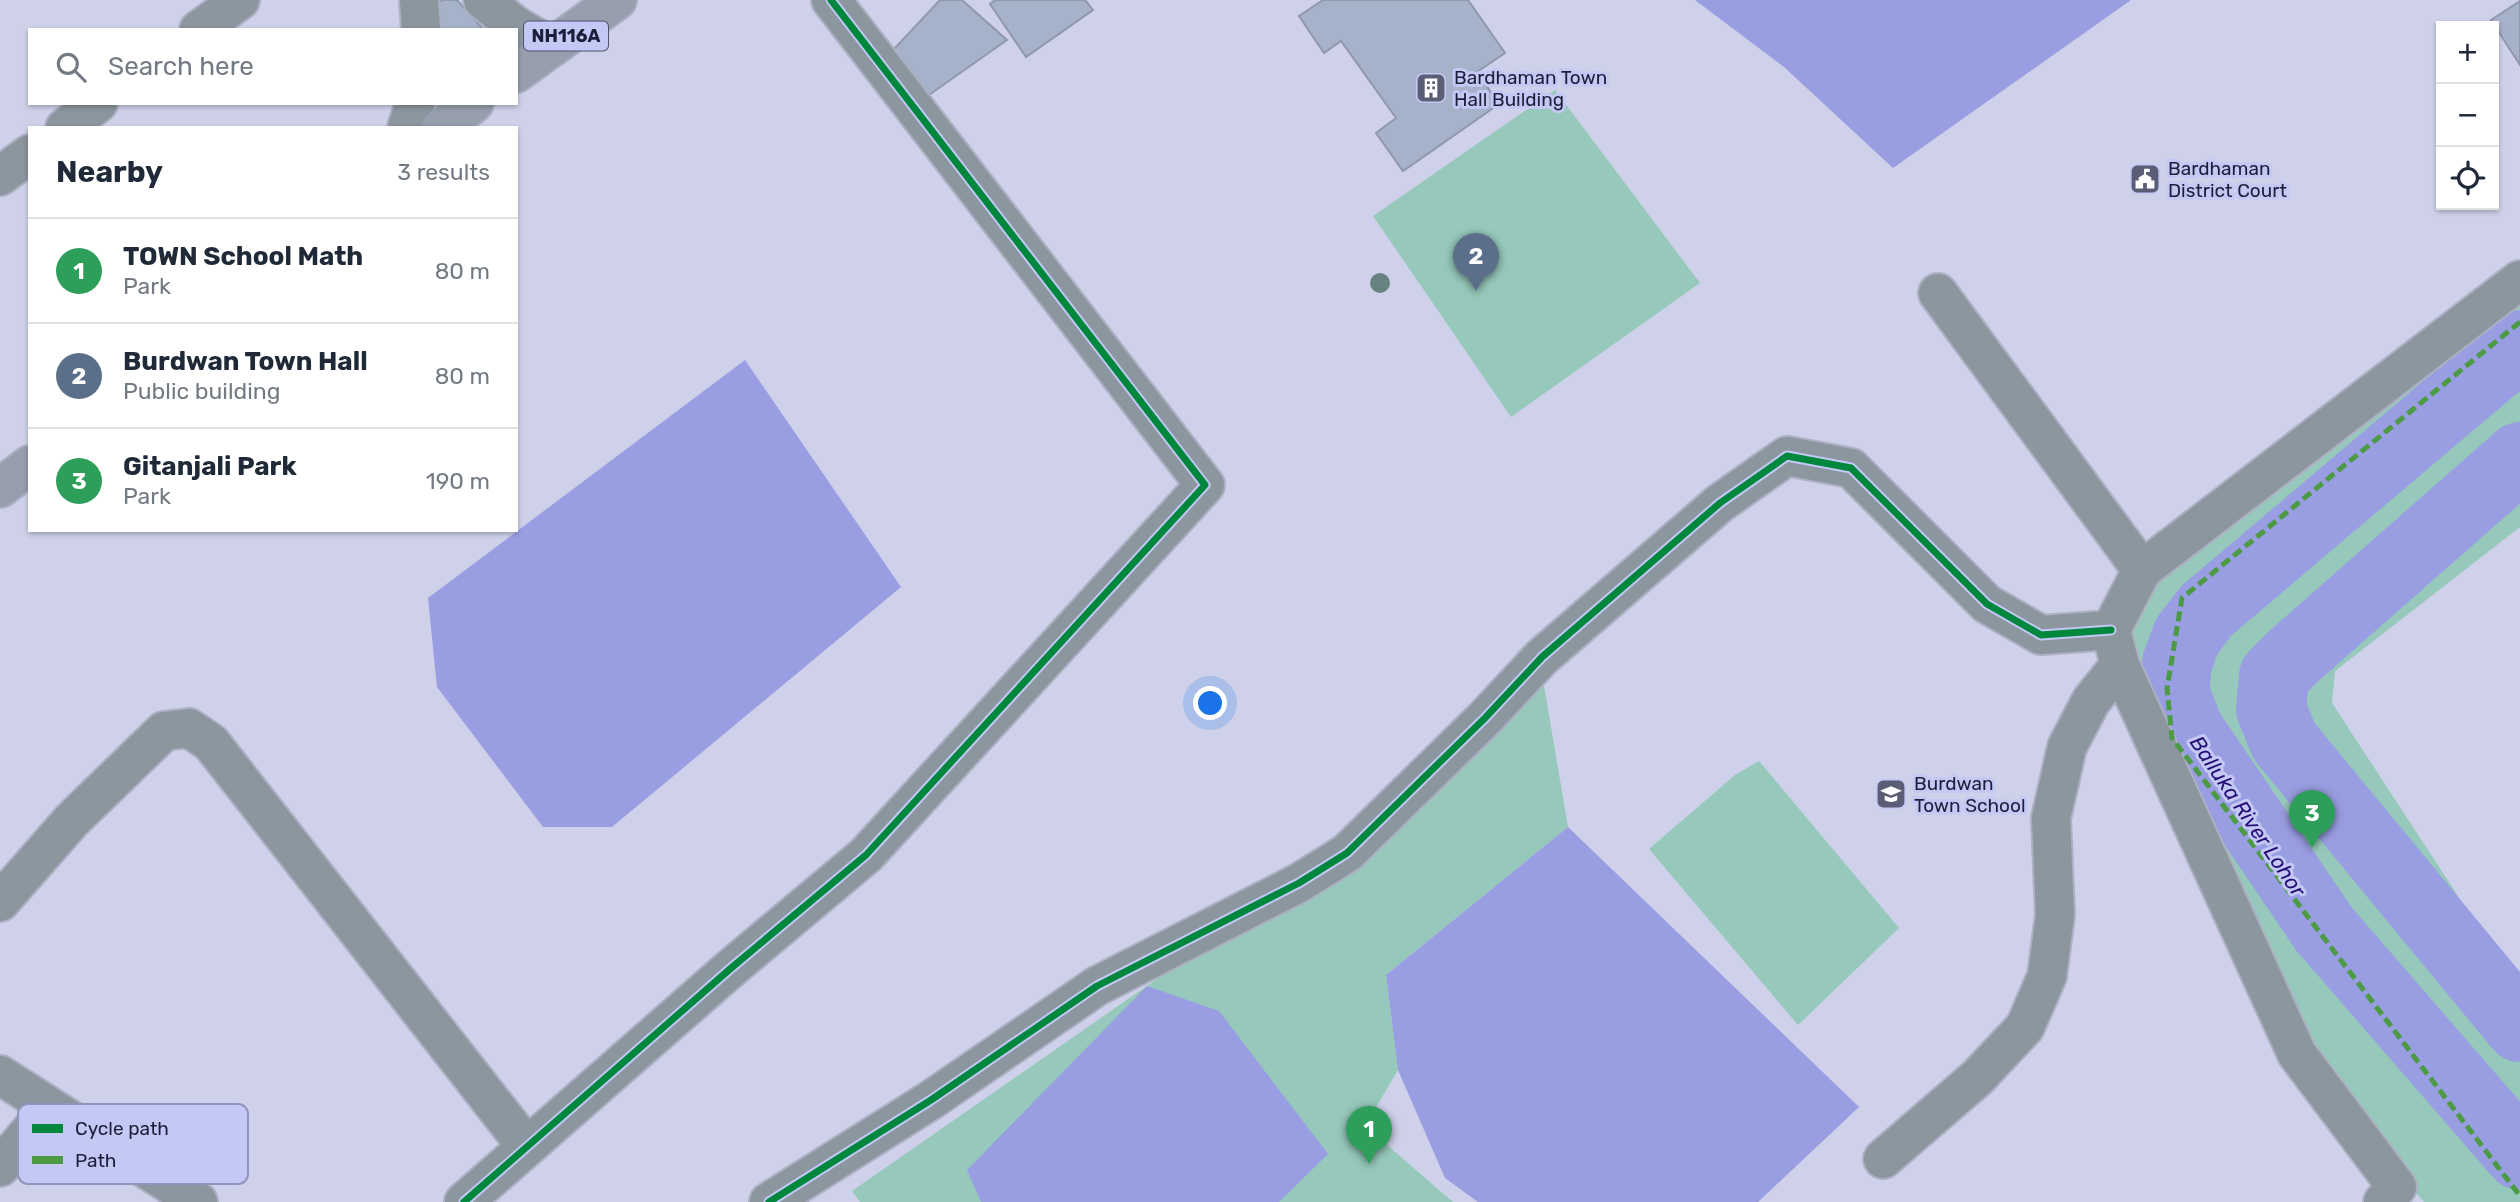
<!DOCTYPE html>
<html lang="en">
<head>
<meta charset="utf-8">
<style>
  :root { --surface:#fff; --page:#f2f2f3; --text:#1f2937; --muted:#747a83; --line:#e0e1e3; --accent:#5b5d77 }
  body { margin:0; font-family:Rubik,sans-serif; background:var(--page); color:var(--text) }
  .controls { position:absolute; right:21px; top:21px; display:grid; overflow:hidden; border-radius:0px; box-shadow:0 2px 5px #0004 }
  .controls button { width:63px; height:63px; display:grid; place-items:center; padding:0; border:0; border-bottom:2px solid var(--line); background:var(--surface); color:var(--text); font:35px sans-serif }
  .you { position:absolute; left:1211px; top:704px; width:24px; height:24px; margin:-18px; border:5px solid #fff; border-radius:50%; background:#1a73e8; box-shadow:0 0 0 10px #1a73e833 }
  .badge { display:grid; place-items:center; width:46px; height:46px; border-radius:50%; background:var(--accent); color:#fff; font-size:23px; font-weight:700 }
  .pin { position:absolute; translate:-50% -58px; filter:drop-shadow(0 2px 4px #0008) }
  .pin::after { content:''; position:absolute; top:37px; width:24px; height:21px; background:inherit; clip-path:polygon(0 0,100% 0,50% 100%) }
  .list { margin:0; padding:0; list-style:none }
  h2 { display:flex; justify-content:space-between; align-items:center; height:91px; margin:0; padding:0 28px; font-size:30px }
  h2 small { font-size:23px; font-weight:400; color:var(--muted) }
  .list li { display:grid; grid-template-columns:46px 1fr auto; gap:21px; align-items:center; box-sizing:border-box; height:105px; padding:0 28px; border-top:2px solid var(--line) }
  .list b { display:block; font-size:26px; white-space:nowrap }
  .list p { margin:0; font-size:23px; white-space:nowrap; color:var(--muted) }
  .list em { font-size:23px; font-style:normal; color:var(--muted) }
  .icon { flex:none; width:38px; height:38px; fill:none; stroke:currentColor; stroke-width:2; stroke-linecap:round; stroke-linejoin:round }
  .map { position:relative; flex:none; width:2520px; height:1202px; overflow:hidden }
  .search { position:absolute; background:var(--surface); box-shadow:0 2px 5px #0004; left:28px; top:28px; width:490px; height:77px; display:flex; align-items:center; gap:18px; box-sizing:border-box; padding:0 24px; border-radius:0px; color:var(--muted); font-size:26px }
  .panel { position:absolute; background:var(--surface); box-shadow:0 2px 5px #0004; left:28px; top:126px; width:490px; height:406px; border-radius:0px }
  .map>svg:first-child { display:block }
</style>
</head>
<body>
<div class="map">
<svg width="2520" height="1202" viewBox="0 0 2520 1202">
  <rect width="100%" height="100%" fill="#ced1e9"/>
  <path fill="#96c9bb" d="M1555 90 1700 283 1511 417 1373 216Z
    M2520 273V527L2335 671 2332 703 2520 991V1202H2424L2297 1054 2120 665 2142 570Z
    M1540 662 1568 827 1386 975 1398 1070 1365 1126 1453 1202H860L852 1191 1197 951 1348 858Z
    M1759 761 1899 928 1798 1025 1649 849 1735 775Z"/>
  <path fill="#999de1" d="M1695 0H2131L1893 168 1784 67Z
    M745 360 901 587 612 827H543L437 687 428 598Z
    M1568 827 1859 1107 1758 1202H1478L1445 1178 1398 1070 1386 975Z
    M1147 986 1219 1011 1328 1154 1279 1202H981L967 1170Z"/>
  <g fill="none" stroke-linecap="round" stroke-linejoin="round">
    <path stroke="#999de1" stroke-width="70" d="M2520 345 2206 611 2187 636 2177 663 2174 692 2189 730 2324 929 2520 1155
      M2520 457 2295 655 2274 676 2271 709 2284 741 2520 1027"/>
  </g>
  <path fill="#a6b1ca" stroke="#9098ae" stroke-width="2" d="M443 0H457L484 30H437L436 4Z
    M940 0H962L1007 40 929 95 893 50Z
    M995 0H1085L1093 10 1026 57 990 4Z
    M1323 0H1468L1505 53 1477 72 1499 104 1403 171 1376 133 1396 118 1341 41 1324 53 1299 16Z
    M2520 1V65L2491 20Z"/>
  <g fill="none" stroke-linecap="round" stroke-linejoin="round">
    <g stroke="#adafc3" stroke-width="42">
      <path id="minor" d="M419 0 421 30
        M483 0 516 26 552 47
        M199 30 240 0
        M65 128 98 103
        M407 128 415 103
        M0 176 30 154
        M1938 293 2142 570
        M0 902 72 820 164 731 189 728 211 743 527 1147
        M0 1075 198 1202
        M1883 1159 1978 1077 2025 1027 2047 976 2055 915 2051 818 2067 747 2091 701 2120 665
        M0 1167 50 1108
        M464 1202 730 969 866 855 1205 485 831 0
        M769 1202 931 1100 1097 986 1299 883 1347 853 1485 718 1542 657 1720 503 1787 456 1851 468 1987 604 2041 635 2111 630
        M2383 1202 2397 1187 2297 1054 2120 665 2111 630 2142 570 2520 280"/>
    </g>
    <g stroke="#adafc3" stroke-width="42">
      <path id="highway" d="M516 73 617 0
        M441 128 474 103
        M0 488 30 465"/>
    </g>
    <use href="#minor" stroke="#8b969f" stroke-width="38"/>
    <use href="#highway" stroke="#979ead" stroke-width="38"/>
    <path stroke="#4c9a44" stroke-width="5" stroke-dasharray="10 5" stroke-linecap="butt" d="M2520 322 2182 598 2167 688 2172 738 2520 1196"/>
    <g stroke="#c3c8f4" stroke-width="11">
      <path id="cycleway" d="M464 1202 730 969 866 855 1205 485 831 0
        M769 1202 931 1100 1097 986 1299 883 1347 853 1485 718 1542 657 1720 503 1787 456 1851 468 1987 604 2041 635 2111 630"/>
    </g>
    <use href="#cycleway" stroke="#00873e" stroke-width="7"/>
  </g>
  <circle fill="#688282" cx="1380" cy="283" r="10"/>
  <defs>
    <g id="building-square" transform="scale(1.575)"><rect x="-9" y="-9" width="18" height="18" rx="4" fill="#5b5d77" stroke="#c3c8f4"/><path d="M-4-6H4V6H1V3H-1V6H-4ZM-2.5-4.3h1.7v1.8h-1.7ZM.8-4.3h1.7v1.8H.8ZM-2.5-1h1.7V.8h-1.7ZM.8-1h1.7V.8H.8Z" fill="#fff"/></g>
    <g id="civic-square" transform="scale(1.575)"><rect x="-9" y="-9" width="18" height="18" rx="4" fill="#5b5d77" stroke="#c3c8f4"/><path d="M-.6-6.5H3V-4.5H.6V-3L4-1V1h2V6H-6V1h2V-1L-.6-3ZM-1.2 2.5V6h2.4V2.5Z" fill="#fff"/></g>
    <g id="school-square" transform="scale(1.575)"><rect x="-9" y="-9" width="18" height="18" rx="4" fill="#5b5d77" stroke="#c3c8f4"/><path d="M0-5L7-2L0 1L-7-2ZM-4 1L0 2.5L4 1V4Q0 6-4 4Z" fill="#fff"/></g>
  </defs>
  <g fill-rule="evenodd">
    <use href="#building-square" x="1431" y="88"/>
    <use href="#civic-square" x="2145" y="179"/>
    <use href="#school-square" x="1891" y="794"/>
  </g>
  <g text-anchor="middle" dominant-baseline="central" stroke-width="6" stroke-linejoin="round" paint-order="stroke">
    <rect fill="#c3c8f4" stroke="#4f5171" stroke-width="2" x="524" y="21.5" width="84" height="29" rx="5"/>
    <g font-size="18" font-weight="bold" fill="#1d1e39">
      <text x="566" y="36">NH116A</text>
    </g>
    <g font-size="19" fill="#1d1e39" stroke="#c3c8f4" text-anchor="start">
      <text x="1454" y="77">Bardhaman Town<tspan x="1454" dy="22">Hall Building</tspan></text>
      <text x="2168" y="168">Bardhaman<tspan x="2168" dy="22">District Court</tspan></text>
      <text x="1914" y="783">Burdwan<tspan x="1914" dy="22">Town School</tspan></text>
    </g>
    <g font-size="21" font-style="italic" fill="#240e76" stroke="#c3c8f4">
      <text transform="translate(2248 816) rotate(56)">Balluka River Lohor</text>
    </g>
  </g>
  <rect x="18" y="1104" width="230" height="80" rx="10" fill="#c3c8f4" stroke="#9195bc" stroke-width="2"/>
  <rect x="32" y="1124" width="31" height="9" fill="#00873e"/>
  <rect x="32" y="1156" width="31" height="8" fill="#4c9a44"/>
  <g font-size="19" fill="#1d1e39">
    <text x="75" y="1135">Cycle path</text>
    <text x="75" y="1167">Path</text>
  </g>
</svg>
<div class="controls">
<button>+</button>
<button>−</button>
<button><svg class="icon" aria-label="locate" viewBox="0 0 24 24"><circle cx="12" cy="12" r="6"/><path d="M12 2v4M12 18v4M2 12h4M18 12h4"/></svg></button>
</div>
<div class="you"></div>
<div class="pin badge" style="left:1369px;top:1164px;background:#2e9e5b">1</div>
<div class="pin badge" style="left:1476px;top:291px;background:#5c6f8a">2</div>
<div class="pin badge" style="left:2312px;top:848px;background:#2e9e5b">3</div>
<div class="search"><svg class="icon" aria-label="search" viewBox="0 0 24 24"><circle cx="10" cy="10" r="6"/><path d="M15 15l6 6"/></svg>Search here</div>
<section class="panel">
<h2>Nearby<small>3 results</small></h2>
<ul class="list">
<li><span class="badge" style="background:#2e9e5b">1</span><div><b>TOWN School Math</b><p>Park</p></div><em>80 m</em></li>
<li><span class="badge" style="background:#5c6f8a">2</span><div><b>Burdwan Town Hall</b><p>Public building</p></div><em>80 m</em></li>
<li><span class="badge" style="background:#2e9e5b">3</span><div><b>Gitanjali Park</b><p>Park</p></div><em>190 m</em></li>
</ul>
</section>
</div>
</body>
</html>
